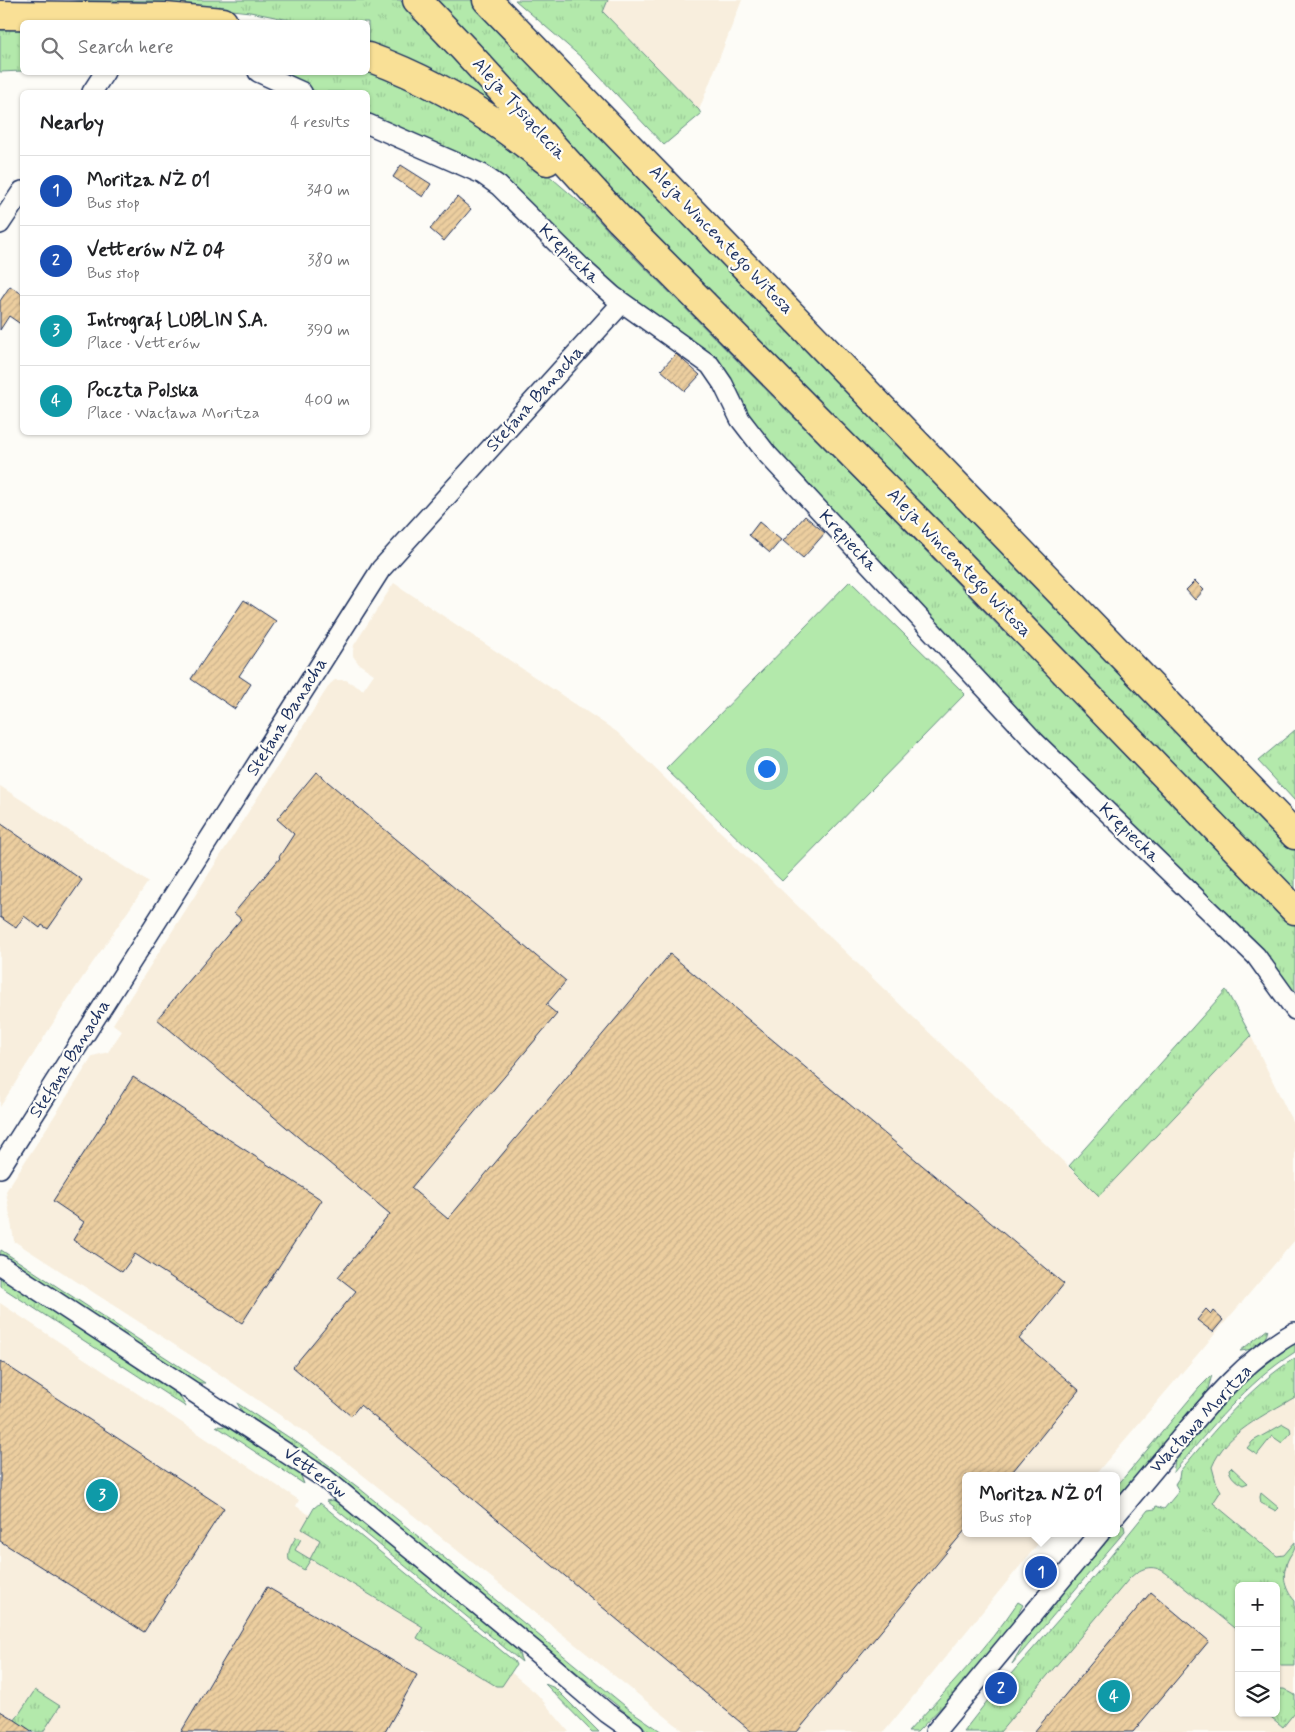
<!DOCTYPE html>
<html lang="en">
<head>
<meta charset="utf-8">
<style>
  :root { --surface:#fff; --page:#f6f6f6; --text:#202124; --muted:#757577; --line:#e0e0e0; --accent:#d1495b }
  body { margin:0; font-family:Mynerve,sans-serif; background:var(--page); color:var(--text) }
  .controls { position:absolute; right:15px; bottom:15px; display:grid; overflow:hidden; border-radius:8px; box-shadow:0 1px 4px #0004 }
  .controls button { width:45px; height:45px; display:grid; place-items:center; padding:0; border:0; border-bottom:1px solid var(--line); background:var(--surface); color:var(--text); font:25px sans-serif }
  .you { position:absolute; left:766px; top:768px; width:18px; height:18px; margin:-12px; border:4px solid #fff; border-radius:50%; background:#1a73e8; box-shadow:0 0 0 8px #1a73e833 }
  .badge { display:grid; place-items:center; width:32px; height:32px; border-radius:50%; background:var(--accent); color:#fff; font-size:16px; font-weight:700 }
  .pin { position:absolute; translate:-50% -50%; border:2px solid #fff; box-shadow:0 1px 5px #0006 }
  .popup { position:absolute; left:962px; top:1472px; width:158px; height:65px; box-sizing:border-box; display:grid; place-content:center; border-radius:8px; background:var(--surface); filter:drop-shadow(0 1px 4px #0005); font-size:16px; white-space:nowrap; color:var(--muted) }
  .popup b { font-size:19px; color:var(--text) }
  .popup::after { content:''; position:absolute; left:50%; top:100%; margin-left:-10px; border:10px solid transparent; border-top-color:var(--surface) }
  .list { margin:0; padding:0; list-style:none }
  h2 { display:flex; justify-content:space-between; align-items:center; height:65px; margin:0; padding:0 20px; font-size:21px }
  h2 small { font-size:16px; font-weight:400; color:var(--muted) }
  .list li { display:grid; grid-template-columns:32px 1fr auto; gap:15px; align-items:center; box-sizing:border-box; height:70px; padding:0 20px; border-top:1px solid var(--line) }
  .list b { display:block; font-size:19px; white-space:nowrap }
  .list p { margin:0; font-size:16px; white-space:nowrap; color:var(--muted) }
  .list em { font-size:16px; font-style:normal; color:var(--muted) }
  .icon { flex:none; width:28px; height:28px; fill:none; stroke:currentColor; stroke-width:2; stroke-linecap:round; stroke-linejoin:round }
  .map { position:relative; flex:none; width:1295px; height:1732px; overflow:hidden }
  .search { position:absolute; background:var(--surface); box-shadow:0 1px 4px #0004; left:20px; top:20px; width:350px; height:55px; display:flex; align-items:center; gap:12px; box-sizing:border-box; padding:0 18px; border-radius:8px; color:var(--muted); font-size:19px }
  .panel { position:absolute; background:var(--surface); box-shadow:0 1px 4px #0004; left:20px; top:90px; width:350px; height:345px; border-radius:8px }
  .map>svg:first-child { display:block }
</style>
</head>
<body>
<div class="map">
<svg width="1295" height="1732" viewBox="0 0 1295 1732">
  <defs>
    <pattern id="grass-tufts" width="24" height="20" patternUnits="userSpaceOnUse" patternTransform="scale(1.25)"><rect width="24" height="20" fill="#b3e9ab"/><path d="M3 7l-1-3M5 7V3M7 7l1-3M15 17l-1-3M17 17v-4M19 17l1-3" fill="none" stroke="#99c896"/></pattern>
    <pattern id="building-hatch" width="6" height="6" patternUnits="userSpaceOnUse" patternTransform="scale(1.25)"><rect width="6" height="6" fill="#ecce9f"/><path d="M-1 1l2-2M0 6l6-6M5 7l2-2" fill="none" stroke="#cab18b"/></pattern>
  </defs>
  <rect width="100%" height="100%" fill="#fdfcf7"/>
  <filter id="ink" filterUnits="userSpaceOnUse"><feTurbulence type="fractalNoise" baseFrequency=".02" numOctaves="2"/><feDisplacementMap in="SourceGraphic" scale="10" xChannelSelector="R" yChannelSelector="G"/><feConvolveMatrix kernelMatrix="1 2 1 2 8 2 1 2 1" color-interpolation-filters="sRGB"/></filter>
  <g filter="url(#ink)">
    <path fill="#f8eedd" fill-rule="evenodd" d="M608 0H742L699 110 603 12Z
      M394 583 617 732 1098 1195 1251 1036 1295 1127V1240L1094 1476H966V1533H1047L884 1732H685L334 1452 221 1375 14 1241 6 1191 93 1056 108 1052 122 1031 113 1024 330 684 335 680H346L363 690 374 674 359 664 353 656V651L354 645Z
      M0 786 148 882 72 993 0 1107Z
      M0 1303 299 1500 296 1506 373 1557 537 1694 569 1732H0Z
      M1295 1381V1732H983L1245 1411ZM1239 1586H1276V1713H1239Z"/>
    <path fill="url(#grass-tufts)" stroke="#678c84" d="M84 0H400L510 118 398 55 368 43V22H300L250 12 204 7 30 5Z
      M431 0H471L559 86 1295 847V896L704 286Z
      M515 0H608L603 12 699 110 701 114 664 145 582 58Z
      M22 25V71L0 72V26Z
      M368 66 401 80 531 160 591 212 613 236 894 518 1008 636 1013 631 1295 923V1002L807 491 732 398 534 214 368 118V92H318L269 73 368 72Z
      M1295 730V801L1258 761Z
      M1226 990 1251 1036 1099 1196 1069 1166Z
      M1 1250 205 1383H198L187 1377 0 1255Z
      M0 1277 178 1393 186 1407 0 1286Z
      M1268 1329C1266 1344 1254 1350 1240 1351Z
      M1295 1343V1352C1246 1383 1210 1429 1173 1473L1175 1460 1179 1454 1217 1408 1234 1391 1254 1373Z
      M1295 1358V1397C1265 1415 1226 1432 1212 1467L1216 1482 1221 1491 1213 1503 1277 1556 1284 1555 1295 1542C1295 1549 1294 1550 1290 1556 1281 1572 1283 1588 1295 1601V1666H1281L1276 1662V1586H1239V1632L1166 1573C1152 1563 1140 1568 1129 1579L1000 1732H963L988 1700 991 1702 1007 1685 1004 1682 1066 1611 1148 1510 1155 1509 1156 1506 1164 1509 1179 1491 1175 1484 1179 1478 1180 1471C1215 1430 1249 1387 1295 1358Z
      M1212 1375 1207 1392 1116 1500V1487L1199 1388Z
      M237 1403 314 1454 359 1488 630 1710 662 1732H650L647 1730 338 1477 243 1413Z
      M1283 1424 1290 1428 1291 1433 1282 1443 1272 1436 1257 1455 1247 1448 1253 1441Z
      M216 1426 230 1427 300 1473 304 1484Z
      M1231 1467 1248 1483 1243 1485C1237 1482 1230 1477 1229 1469Z
      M1261 1493 1279 1508 1276 1511 1261 1503 1260 1497Z
      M332 1500 339 1502 513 1646 518 1651 522 1662 326 1501Z
      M320 1503 514 1661 516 1665 502 1686H496L417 1638 423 1627 311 1559 304 1570 289 1560C287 1551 292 1544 296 1537L301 1539 295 1550 310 1559 320 1540 302 1529 314 1508Z
      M1121 1524 1124 1526 1125 1531 1012 1664 1030 1632 1113 1533H1116V1530Z
      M1018 1602 1023 1605 1010 1628 957 1691 917 1732H908C946 1690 987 1649 1018 1602Z
      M545 1684 555 1688 599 1732H592Z
      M1276 1689H1284L1295 1695V1712L1283 1727 1266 1713H1276Z
      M35 1690 60 1706 43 1732H33L15 1720Z"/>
    <path fill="#b3e9ab" stroke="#678c84" d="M850 581 965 694 782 881 666 769Z"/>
    <path fill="url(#building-hatch)" stroke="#1b2f5e" d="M401 165 431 184 423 197 393 177Z
      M457 197 471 209 444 241 430 229Z
      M10 286 22 294V325L9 316 0 330V301Z
      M676 354 700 375 685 391 661 370Z
      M805 516 825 533 803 558 783 541Z
      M759 522 781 540 770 553 749 535Z
      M1195 581 1204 590 1195 600 1186 590Z
      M244 600 276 621 239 676 251 684 235 709 191 679Z
      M316 772 566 981 546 1005 557 1014 411 1188 448 1219 670 954 1064 1284 1019 1339 1079 1390 1009 1476H966V1529L797 1732H752L360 1405 351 1416 293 1367 356 1291 338 1277 390 1214 157 1019 241 919 234 913 280 858 279 857 294 834 277 819Z
      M0 823 82 880 48 929 42 925 40 928 24 916 16 928 0 917Z
      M133 1077 322 1200 242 1323 135 1254 122 1272 73 1240 84 1222 53 1201Z
      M1206 1309 1211 1314 1213 1311 1223 1320 1213 1332 1197 1320Z
      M0 1361 224 1508 144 1632 0 1541Z
      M267 1587 417 1675 385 1732H181Z
      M1151 1592 1209 1641 1133 1732H1034Z
      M0 1711 15 1720 33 1732H0Z"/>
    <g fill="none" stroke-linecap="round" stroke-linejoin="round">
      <g stroke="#1b2f5e" stroke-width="22">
        <path id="minor" d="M258 72 302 92
          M92 92 105 72
          M368 124 482 174 499 186 584 270 613 296 710 365 723 384 740 419 767 454 1035 742 1256 956 1295 1010
          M0 224 22 191
          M0 1168 381 569 622 303
          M0 1265 324 1478 543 1658 607 1713 634 1732
          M1116 1515C1137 1490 1157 1466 1178 1441 1211 1401 1248 1357 1295 1332
          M935 1732 1100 1533"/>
      </g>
      <g stroke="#1b2f5e" stroke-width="31">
        <path id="primary" d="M417 0 464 49 620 220 942 545 1295 910
          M487 0 1295 835
          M0 15 165 17 223 22
          M368 57C433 80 493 117 547 161"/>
      </g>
      <use href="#minor" stroke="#fdfcf7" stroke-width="19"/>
      <use href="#primary" stroke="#f9e096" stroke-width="28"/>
    </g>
  </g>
  <g text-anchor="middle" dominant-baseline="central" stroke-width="4.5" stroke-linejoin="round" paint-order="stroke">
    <g font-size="18" fill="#1b2f5e" stroke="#fdfcf7">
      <text transform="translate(519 109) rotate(48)">Aleja Tysiąclecia</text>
      <text transform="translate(721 240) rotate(46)">Aleja Wincentego Witosa</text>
      <text transform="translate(569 254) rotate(44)">Krępiecka</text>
      <text transform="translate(535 399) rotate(-48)">Stefana Banacha</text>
      <text transform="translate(848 541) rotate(47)">Krępiecka</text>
      <text transform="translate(959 563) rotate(46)">Aleja Wincentego Witosa</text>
      <text transform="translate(287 717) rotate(-58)">Stefana Banacha</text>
      <text transform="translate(1129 833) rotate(44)">Krępiecka</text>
      <text transform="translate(70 1059) rotate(-58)">Stefana Banacha</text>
      <text transform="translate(1201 1419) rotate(-47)">Wacława Moritza</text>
      <text transform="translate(315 1473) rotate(36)">Vetterów</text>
    </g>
  </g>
</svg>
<div class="controls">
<button>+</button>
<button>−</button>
<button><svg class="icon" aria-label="layers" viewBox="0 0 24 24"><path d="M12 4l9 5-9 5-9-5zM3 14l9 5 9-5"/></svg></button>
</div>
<div class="you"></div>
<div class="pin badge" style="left:1041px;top:1572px;background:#1a4fb4">1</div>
<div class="popup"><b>Moritza NŻ 01</b>Bus stop</div>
<div class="pin badge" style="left:1001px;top:1688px;background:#1a4fb4">2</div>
<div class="pin badge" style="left:102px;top:1495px;background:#0f9aa8">3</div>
<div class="pin badge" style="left:1114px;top:1696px;background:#0f9aa8">4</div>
<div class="search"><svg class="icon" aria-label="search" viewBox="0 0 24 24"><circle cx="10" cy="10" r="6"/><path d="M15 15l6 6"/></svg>Search here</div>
<section class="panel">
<h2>Nearby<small>4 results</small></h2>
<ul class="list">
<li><span class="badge" style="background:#1a4fb4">1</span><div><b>Moritza NŻ 01</b><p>Bus stop</p></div><em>340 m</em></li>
<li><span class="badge" style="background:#1a4fb4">2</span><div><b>Vetterów NŻ 04</b><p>Bus stop</p></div><em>380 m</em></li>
<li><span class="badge" style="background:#0f9aa8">3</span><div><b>Intrograf LUBLIN S.A.</b><p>Place · Vetterów</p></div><em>390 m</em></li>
<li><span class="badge" style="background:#0f9aa8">4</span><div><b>Poczta Polska</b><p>Place · Wacława Moritza</p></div><em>400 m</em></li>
</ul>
</section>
</div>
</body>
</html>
